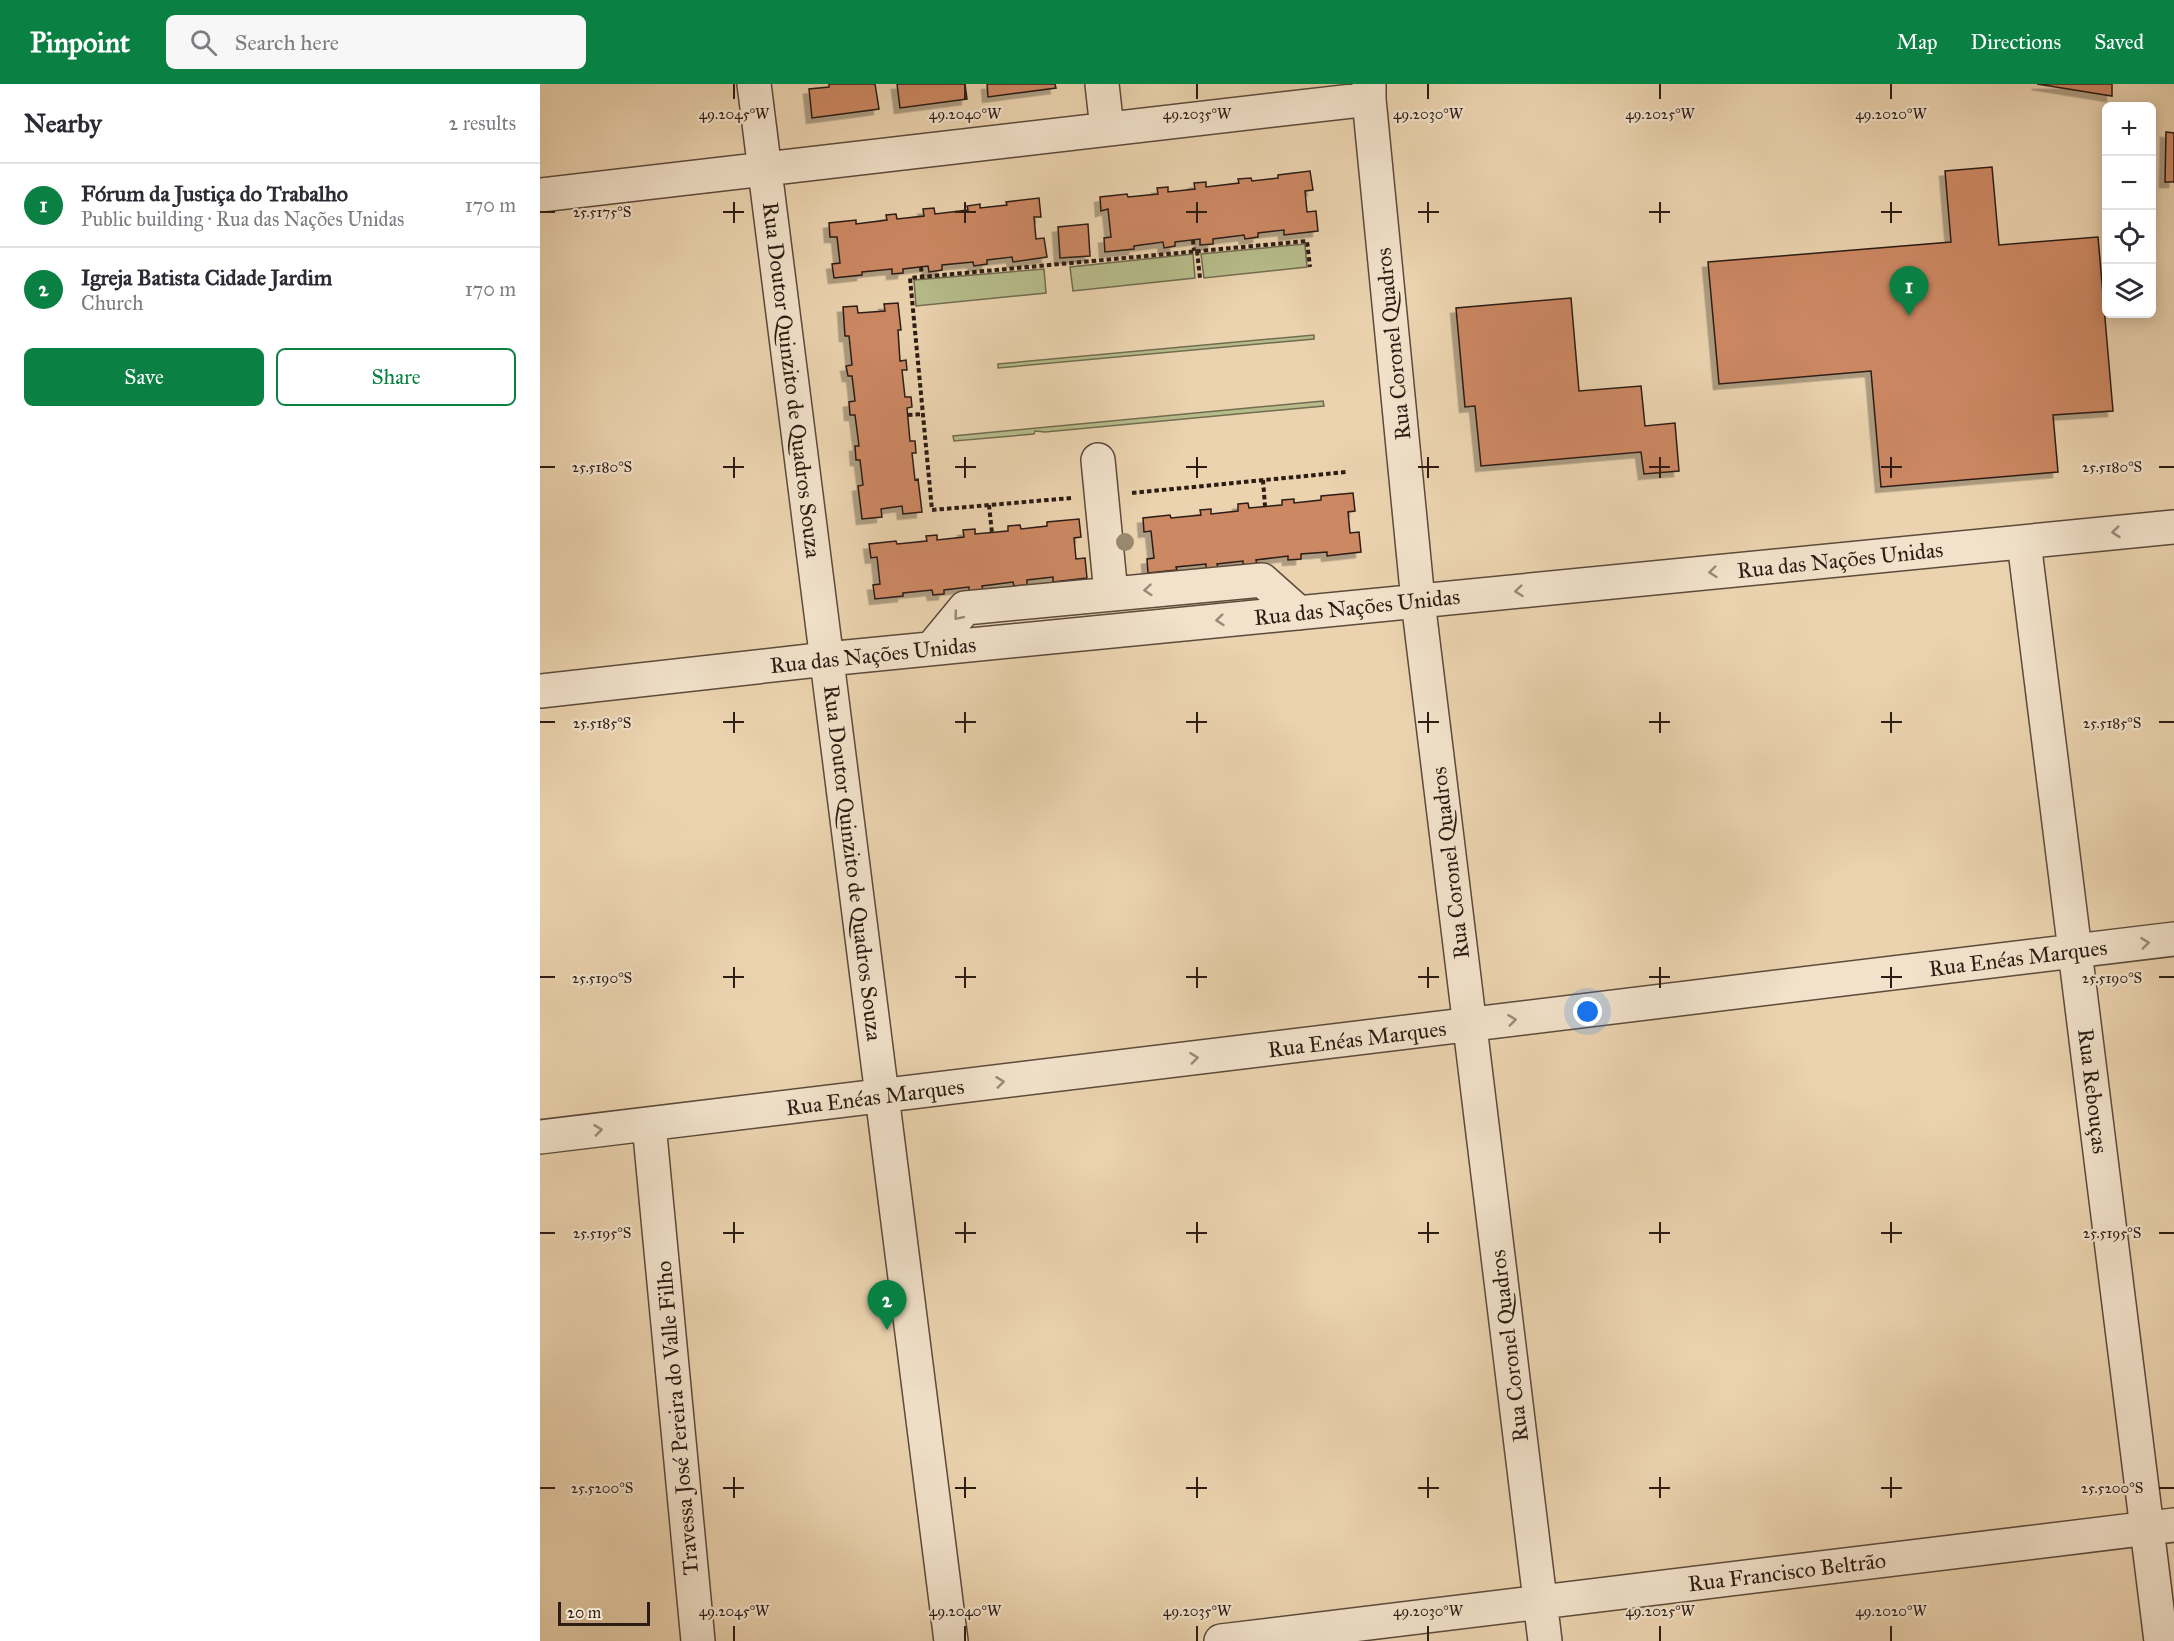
<!DOCTYPE html>
<html lang="en">
<head>
<meta charset="utf-8">
<style>
  :root { --surface:#fff; --page:#f7f7f7; --text:#2b2b33; --muted:#7c7c81; --line:#e1e1e2; --accent:#0b8043 }
  body { margin:0; font-family:"IM FELL Great Primer",serif; background:var(--page); color:var(--text) }
  .controls { position:absolute; right:18px; top:18px; display:grid; overflow:hidden; border-radius:9px; box-shadow:0 3px 15px #0003 }
  .controls button { width:54px; height:54px; display:grid; place-items:center; padding:0; border:0; border-bottom:2px solid var(--line); background:var(--surface); color:var(--text); font:30px sans-serif }
  .scale { position:absolute; left:18px; bottom:15px; width:92px; box-sizing:border-box; padding-left:6px; border:3px solid #2c1c14; border-top:0; font-size:16px; line-height:21px; white-space:nowrap; color:#2c1c14; -webkit-text-stroke:4px #f2e2cb; paint-order:stroke }
  .you { position:absolute; left:1048px; top:928px; width:21px; height:21px; margin:-15px; border:4px solid #fff; border-radius:50%; background:#1a73e8; box-shadow:0 0 0 9px #1a73e833 }
  .badge { display:grid; place-items:center; width:39px; height:39px; border-radius:50%; background:var(--accent); color:#fff; font-size:20px; font-weight:700 }
  .pin { position:absolute; translate:-50% -50px; filter:drop-shadow(0 2px 3px #0008) }
  .pin::after { content:''; position:absolute; top:32px; width:21px; height:18px; background:inherit; clip-path:polygon(0 0,100% 0,50% 100%) }
  .list { margin:0; padding:0; list-style:none }
  h2 { display:flex; justify-content:space-between; align-items:center; height:78px; margin:0; padding:0 24px; font-size:26px }
  h2 small { font-size:20px; font-weight:400; color:var(--muted) }
  .list li { display:grid; grid-template-columns:39px 1fr auto; gap:18px; align-items:center; box-sizing:border-box; height:84px; padding:0 24px; border-top:2px solid var(--line) }
  .list b { display:block; font-size:22px; white-space:nowrap }
  .list p { margin:0; font-size:20px; white-space:nowrap; color:var(--muted) }
  .list em { font-size:20px; font-style:normal; color:var(--muted) }
  .actions { display:flex; gap:12px; padding:18px 24px }
  .actions a { flex:1; padding:14px 0; border:2px solid var(--accent); border-radius:9px; text-align:center; font-size:21px; color:var(--accent) }
  .actions .main { background:var(--accent); color:#fff }
  .icon { flex:none; width:33px; height:33px; fill:none; stroke:currentColor; stroke-width:2; stroke-linecap:round; stroke-linejoin:round }
  .map { position:relative; flex:none; width:1634px; height:1557px; overflow:hidden }
  header { display:flex; align-items:center; gap:36px; box-sizing:border-box; height:84px; padding:0 30px; background:var(--accent); color:#fff }
  header strong { font-size:28px }
  nav { display:flex; gap:33px; margin-inline-start:auto; font-size:21px }
  .search { width:420px; height:54px; background:var(--page); display:flex; align-items:center; gap:15px; box-sizing:border-box; padding:0 21px; border-radius:9px; color:var(--muted); font-size:22px }
  main { display:flex }
  aside { flex:1; background:var(--surface) }
  .map>svg:first-child { display:block }
</style>
</head>
<body>
<header>
<strong>Pinpoint</strong>
<div class="search"><svg class="icon" aria-label="search" viewBox="0 0 24 24"><circle cx="10" cy="10" r="6"/><path d="M15 15l6 6"/></svg>Search here</div>
<nav><a>Map</a><a>Directions</a><a>Saved</a></nav>
</header>
<main>
<aside>
<h2>Nearby<small>2 results</small></h2>
<ul class="list">
<li><span class="badge">1</span><div><b>Fórum da Justiça do Trabalho</b><p>Public building · Rua das Nações Unidas</p></div><em>170 m</em></li>
<li><span class="badge">2</span><div><b>Igreja Batista Cidade Jardim</b><p>Church</p></div><em>170 m</em></li>
</ul>
<div class="actions"><a class="main">Save</a><a>Share</a></div>
</aside>
<div class="map">
<svg width="1634" height="1557" viewBox="0 0 1634 1557">
  <defs>
    <filter id="shadow"><feDropShadow dx="-5.5" dy="5.5" stdDeviation="0" flood-color="#0004"/></filter>
  </defs>
  <rect width="100%" height="100%" fill="#ebd3af"/>
  <filter id="stains"><feTurbulence type="fractalNoise" baseFrequency=".00333" numOctaves="4"/><feColorMatrix values="0 0 0 0 .2 0 0 0 0 .09 0 0 0 0 .02 0 0 0 .5 -.17"/></filter>
  <radialGradient id="worn" r=".72"><stop offset=".6" stop-color="#630" stop-opacity="0"/><stop offset="1" stop-color="#630" stop-opacity=".3"/></radialGradient>
  <path fill="#b7bc8b" stroke="#726c50" stroke-width="1.5" d="M765 160 767 183 664 194 661 170Z
    M653 170 655 194 533 207 530 183Z
    M504 185 506 209 376 222 374 196Z
    M774 251V255L458 284V280Z
    M783 317 784 322 505 348 495 347 494 350 414 357 413 352Z"/>
  <path fill="#cc8864" stroke="#2c1c14" stroke-width="1.5" filter="url(#shadow)" d="M289 0H335L339 25 272 34 269 5 289 3Z
    M357 0H425L427 15 360 24Z
    M447 0H515L516 4 448 13Z
    M1497 0H1572V12Z
    M1626 48 1634 49V98H1625Z
    M1452 83 1459 161 1558 153 1573 327 1513 331 1518 388 1341 403 1331 287 1179 300 1168 178 1411 158 1405 87Z
    M770 87 773 106 765 107 767 128 776 127 778 147 744 151V146L718 149V153L705 155 704 151 673 155V160L660 161V155L635 158V162L624 164 623 158 594 162V165L565 168 564 154 571 153 568 125 561 127 560 113 587 110 588 113 618 110 617 104 628 103V108L655 105 654 99 666 98V103L699 99 698 95 711 94 712 97 738 94V91Z
    M499 114 501 133H494L496 155 504 154 507 173 473 178 472 173 447 176V180L434 182 433 178 402 181V186L389 188 388 182 363 185V189L352 190V185L322 188V191L294 194 292 180 300 179 297 153H290L289 139 316 136V140L347 136 346 131 356 130 357 135 384 132 383 125 394 124 395 130 428 126 427 122 440 120V124L467 121 466 118Z
    M548 140 550 172 520 174 518 143Z
    M1031 214 1039 307 1101 302 1105 342 1135 339 1139 387 1104 390 1101 368 941 382 935 322 925 323 916 224Z
    M358 219 361 246H358L360 277 366 276 367 286H362L365 313H371L372 323 367 324 370 357H375L376 369H372L375 396 378 395 382 428 363 430 362 422 341 425 342 433 322 435 318 402 323 401 320 376H316L315 362H319L315 331H310L309 318 315 317 312 292H308L306 282 312 281 309 252H305L303 223 317 222 318 229 345 227 344 220Z
    M813 409 815 427 808 428 810 449 819 448 821 468 787 472V468L761 470V475L748 476V472L716 476 717 481 703 483V477L677 480 678 484 666 485V480L636 483 637 486 608 489 607 475 614 474 611 447 604 448 603 434 630 431 631 434 661 431 660 426 671 425V430L698 427V420L708 419 709 424 742 421V416L754 415V419L781 416V412Z
    M539 435 541 453 534 454 536 475 545 474 547 494 513 498V493L487 496V501L474 502 473 498 442 502 443 507 429 509V503L404 506V510L393 511 392 506 363 509V512L335 515 333 501 340 500 337 473 331 474 329 460 356 457 357 460 387 457 386 452 397 451V456L424 453 423 446 435 445V450L468 447V442L480 441 481 445 507 442V438Z"/>
  <g fill="none" stroke-linecap="round" stroke-linejoin="round">
    <g stroke="#5c4a3b" stroke-width="36">
      <path id="minor" d="M214 0 411 1557
        M562 0 567 45
        M829 0V15L878 517 1005 1557
        M0 111 829 15
        M558 376 571 510
        M1484 458 1621 1557
        M392 564 425 524 722 496 759 529
        M0 607 287 575 1634 443
        M109 1040 158 1557
        M0 1053 1634 855
        M681 1557 1634 1441"/>
    </g>
    <path stroke="#2c1c14" stroke-width="4" stroke-dasharray="4.5 3" stroke-linecap="butt" d="M653 156 654 167
      M657 167 660 194
      M381 183 382 193
      M368 331 383 330
      M723 396 725 422
      M592 409 806 388
      M531 414 392 426 370 194 767 157 770 183
      M449 421 452 449"/>
    <use href="#minor" stroke="#f2e2cb" stroke-width="33"/>
  </g>
  <circle fill="#99896e" cx="585" cy="458" r="9"/>
  <defs><path id="oneway-chevron" d="M-2-3.5L2.5 0L-2 3.5" fill="none" stroke-width="1.6" stroke-linecap="round" stroke-linejoin="round" transform="scale(1.5)"/></defs>
  <g stroke="#998979">
    <use href="#oneway-chevron" transform="translate(1576 448) rotate(174)"/>
    <use href="#oneway-chevron" transform="translate(1173 488) rotate(174)"/>
    <use href="#oneway-chevron" transform="translate(608 506) rotate(175)"/>
    <use href="#oneway-chevron" transform="translate(979 507) rotate(174)"/>
    <use href="#oneway-chevron" transform="translate(418 532) rotate(129)"/>
    <use href="#oneway-chevron" transform="translate(680 536) rotate(174)"/>
    <use href="#oneway-chevron" transform="translate(1605 859) rotate(-7)"/>
    <use href="#oneway-chevron" transform="translate(972 936) rotate(-7)"/>
    <use href="#oneway-chevron" transform="translate(654 974) rotate(-7)"/>
    <use href="#oneway-chevron" transform="translate(460 998) rotate(-7)"/>
    <use href="#oneway-chevron" transform="translate(58 1046) rotate(-7)"/>
  </g>
  <path fill="none" stroke="#2c1c14" stroke-width="2" d="M194 0V15M425 0V15M657 0V15M888 0V15M1120 0V15M1351 0V15M194 118V139M425 118V139M657 118V139M888 118V139M1120 118V139M1351 118V139M0 128H15M183 128H204M415 128H436M646 128H667M878 128H899M1109 128H1130M1341 128H1362M194 373V394M425 373V394M657 373V394M888 373V394M1120 373V394M1351 373V394M0 383H15M183 383H204M415 383H436M646 383H667M878 383H899M1109 383H1130M1341 383H1362M1619 383H1634M194 628V649M425 628V649M657 628V649M888 628V649M1120 628V649M1351 628V649M0 638H15M183 638H204M415 638H436M646 638H667M878 638H899M1109 638H1130M1341 638H1362M1619 638H1634M194 883V904M425 883V904M657 883V904M888 883V904M1120 883V904M1351 883V904M0 893H15M183 893H204M415 893H436M646 893H667M878 893H899M1109 893H1130M1341 893H1362M1619 893H1634M194 1138V1159M425 1138V1159M657 1138V1159M888 1138V1159M1120 1138V1159M1351 1138V1159M0 1149H15M183 1149H204M415 1149H436M646 1149H667M878 1149H899M1109 1149H1130M1341 1149H1362M1619 1149H1634M194 1393V1414M425 1393V1414M657 1393V1414M888 1393V1414M1120 1393V1414M1351 1393V1414M0 1404H15M183 1404H204M415 1404H436M646 1404H667M878 1404H899M1109 1404H1130M1341 1404H1362M1619 1404H1634M194 1542V1557M425 1542V1557M657 1542V1557M888 1542V1557M1120 1542V1557M1351 1542V1557"/>
  <g text-anchor="middle" dominant-baseline="central" stroke-width="4.5" stroke-linejoin="round" paint-order="stroke">
    <g font-size="22" fill="#2c1c14" stroke="#f2e2cb">
      <text transform="translate(853 260) rotate(-96)">Rua Coronel Quadros</text>
      <text transform="translate(252 296) rotate(83)">Rua Doutor Quinzito de Quadros Souza</text>
      <text transform="translate(1300 476) rotate(-6)">Rua das Nações Unidas</text>
      <text transform="translate(817 523) rotate(-6)">Rua das Nações Unidas</text>
      <text transform="translate(333 571) rotate(-6)">Rua das Nações Unidas</text>
      <text transform="translate(313 779) rotate(83)">Rua Doutor Quinzito de Quadros Souza</text>
      <text transform="translate(910 779) rotate(-97)">Rua Coronel Quadros</text>
      <text transform="translate(1478 874) rotate(-7)">Rua Enéas Marques</text>
      <text transform="translate(817 955) rotate(-7)">Rua Enéas Marques</text>
      <text transform="translate(1553 1007) rotate(83)">Rua Rebouças</text>
      <text transform="translate(335 1013) rotate(-7)">Rua Enéas Marques</text>
      <text transform="translate(969 1262) rotate(-97)">Rua Coronel Quadros</text>
      <text transform="translate(137 1334) rotate(-95)">Travessa José Pereira do Valle Filho</text>
      <text transform="translate(1247 1488) rotate(-7)">Rua Francisco Beltrão</text>
    </g>
  </g>
  <g font-size="15" text-anchor="middle" fill="#2c1c14" stroke="#f2e2cb" stroke-width="4.5" stroke-linejoin="round" paint-order="stroke">
    <text x="194" y="35">49.2045°W</text>
    <text x="425" y="35">49.2040°W</text>
    <text x="657" y="35">49.2035°W</text>
    <text x="888" y="35">49.2030°W</text>
    <text x="1120" y="35">49.2025°W</text>
    <text x="1351" y="35">49.2020°W</text>
    <text x="62" y="133">25.5175°S</text>
    <text x="62" y="388">25.5180°S</text>
    <text x="1572" y="388">25.5180°S</text>
    <text x="62" y="644">25.5185°S</text>
    <text x="1572" y="644">25.5185°S</text>
    <text x="62" y="899">25.5190°S</text>
    <text x="1572" y="899">25.5190°S</text>
    <text x="62" y="1154">25.5195°S</text>
    <text x="1572" y="1154">25.5195°S</text>
    <text x="62" y="1409">25.5200°S</text>
    <text x="1572" y="1409">25.5200°S</text>
    <text x="194" y="1532">49.2045°W</text>
    <text x="425" y="1532">49.2040°W</text>
    <text x="657" y="1532">49.2035°W</text>
    <text x="888" y="1532">49.2030°W</text>
    <text x="1120" y="1532">49.2025°W</text>
    <text x="1351" y="1532">49.2020°W</text>
  </g>
  <rect width="100%" height="100%" filter="url(#stains)"/>
  <rect width="100%" height="100%" fill="url(#worn)"/>
</svg>
<div class="controls">
<button>+</button>
<button>−</button>
<button><svg class="icon" aria-label="locate" viewBox="0 0 24 24"><circle cx="12" cy="12" r="6"/><path d="M12 2v4M12 18v4M2 12h4M18 12h4"/></svg></button>
<button><svg class="icon" aria-label="layers" viewBox="0 0 24 24"><path d="M12 4l9 5-9 5-9-5zM3 14l9 5 9-5"/></svg></button>
</div>
<div class="scale">20 m</div>
<div class="you"></div>
<div class="pin badge" style="left:1369px;top:232px">1</div>
<div class="pin badge" style="left:347px;top:1246px">2</div>
</div>
</main>
</body>
</html>
